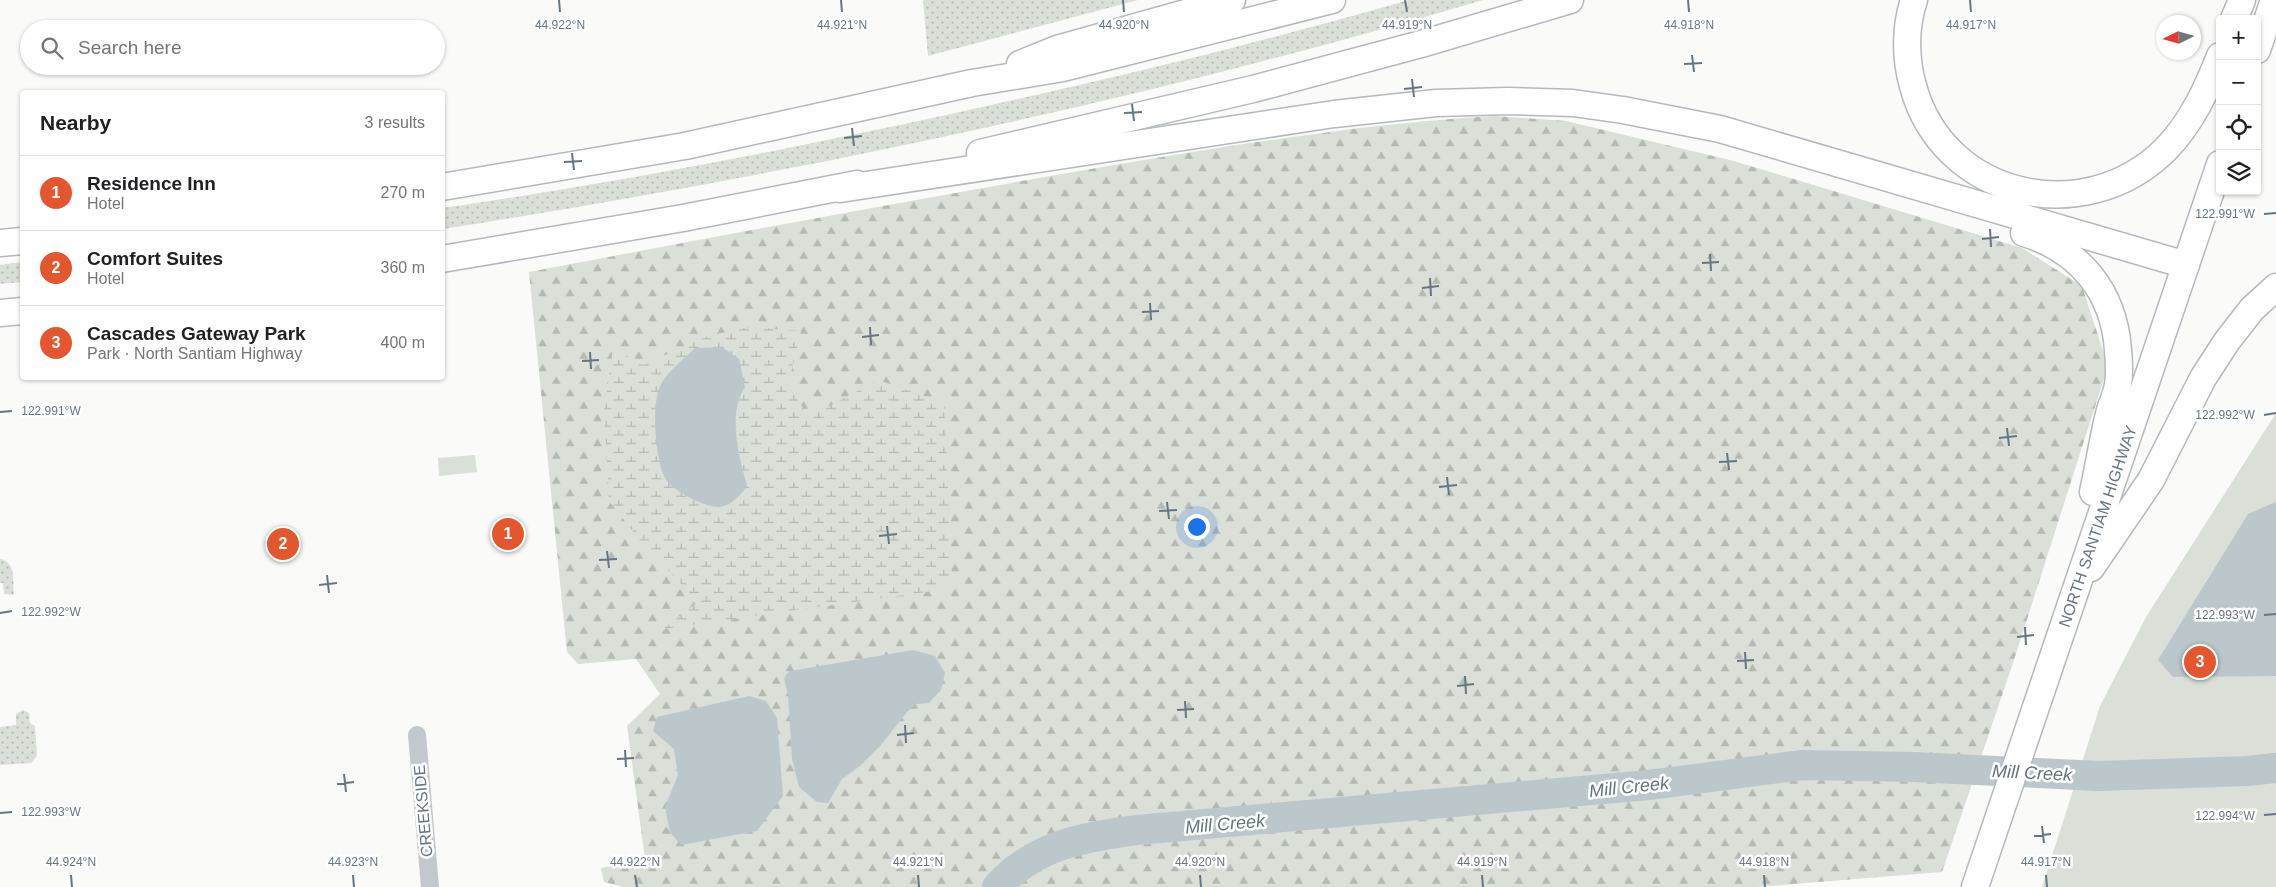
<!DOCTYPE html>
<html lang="en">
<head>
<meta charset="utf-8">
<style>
  :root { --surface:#fff; --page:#f2f2f2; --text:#202124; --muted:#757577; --line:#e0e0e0; --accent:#e4572e }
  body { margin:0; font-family:Helvetica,sans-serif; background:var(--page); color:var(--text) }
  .controls { position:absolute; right:15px; top:15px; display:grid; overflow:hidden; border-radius:5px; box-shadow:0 1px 4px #0004 }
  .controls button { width:45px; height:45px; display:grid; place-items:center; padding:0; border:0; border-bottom:1px solid var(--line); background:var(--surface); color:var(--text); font:25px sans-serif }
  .compass { position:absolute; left:2156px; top:15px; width:45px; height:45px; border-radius:50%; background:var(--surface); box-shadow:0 1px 4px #0004; rotate:265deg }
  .you { position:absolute; left:1196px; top:526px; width:18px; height:18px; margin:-12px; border:4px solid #fff; border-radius:50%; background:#1a73e8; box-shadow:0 0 0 8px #1a73e833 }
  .badge { display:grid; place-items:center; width:32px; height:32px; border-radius:50%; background:var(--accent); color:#fff; font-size:16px; font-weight:700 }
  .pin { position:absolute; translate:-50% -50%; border:2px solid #fff; box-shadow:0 1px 5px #0006 }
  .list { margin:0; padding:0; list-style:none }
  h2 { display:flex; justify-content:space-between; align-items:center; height:65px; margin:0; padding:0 20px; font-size:21px }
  h2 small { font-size:16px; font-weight:400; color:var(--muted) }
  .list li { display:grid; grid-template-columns:32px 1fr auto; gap:15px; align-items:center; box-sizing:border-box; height:75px; padding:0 20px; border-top:1px solid var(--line) }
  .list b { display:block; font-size:19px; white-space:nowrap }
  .list p { margin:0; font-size:16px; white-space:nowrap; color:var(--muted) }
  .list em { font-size:16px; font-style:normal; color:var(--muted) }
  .icon { flex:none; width:28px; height:28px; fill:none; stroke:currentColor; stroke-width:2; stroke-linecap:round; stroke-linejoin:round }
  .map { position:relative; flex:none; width:2276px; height:887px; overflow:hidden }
  .search { position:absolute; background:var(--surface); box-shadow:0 1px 4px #0004; left:20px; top:20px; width:425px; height:55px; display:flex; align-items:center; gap:12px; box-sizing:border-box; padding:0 18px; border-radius:28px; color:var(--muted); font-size:19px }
  .panel { position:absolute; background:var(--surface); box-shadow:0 1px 4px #0004; left:20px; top:90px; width:425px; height:290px; border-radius:5px }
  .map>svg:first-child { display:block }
</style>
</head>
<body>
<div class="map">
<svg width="2276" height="887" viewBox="0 0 2276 887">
  <defs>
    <pattern id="grass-dots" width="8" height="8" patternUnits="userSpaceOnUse" patternTransform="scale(1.25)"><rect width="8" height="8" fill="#dadfd7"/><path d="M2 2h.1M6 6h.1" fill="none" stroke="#b4b9b4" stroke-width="1.8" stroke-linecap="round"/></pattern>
    <pattern id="forest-firs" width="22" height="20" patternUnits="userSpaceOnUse" patternTransform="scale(1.25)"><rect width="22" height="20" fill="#dadfd7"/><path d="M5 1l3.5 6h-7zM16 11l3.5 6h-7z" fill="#b4b9b4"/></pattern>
    <pattern id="wetland-marsh" width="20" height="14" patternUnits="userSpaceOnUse" patternTransform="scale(1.25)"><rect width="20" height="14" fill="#dadfd7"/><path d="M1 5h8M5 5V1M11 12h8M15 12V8" fill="none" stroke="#b4b9b4"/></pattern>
  </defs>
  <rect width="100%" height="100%" fill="#fafaf8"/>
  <path fill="url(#grass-dots)" d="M923 0H1138L928 56Z
    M1409 0H1483C1142 101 794 174 443 229V208C615 183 786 150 955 113 1107 80 1259 43 1409 0Z
    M22 262V282L0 284V265Z
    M0 559C16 561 13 582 14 595L4 594 3 583H0Z
    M23 710 29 713 30 723 35 726 37 756 31 763 0 765V727L16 725V714Z"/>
  <path fill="url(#forest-firs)" d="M1495 116 1566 121 1734 161 2022 248 2082 286 2108 366 2014 660 1942 872 1757 887H623L604 882 601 868 645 859 627 726 660 694 636 659 578 664 567 652 529 272C714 237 899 202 1085 170 1221 147 1357 124 1495 116Z"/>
  <path fill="url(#wetland-marsh)" d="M750 327 801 331 788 385 809 417 878 380 944 403 952 579 940 590 663 629 698 602 639 539 609 501 604 411 613 348 643 365 708 336Z"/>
  <path fill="#dadfd7" d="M2276 413V887H2042L2100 706 2146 617Z
    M475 455 477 472 439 476 438 458Z"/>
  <path fill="#bbc7cb" d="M722 347 739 359 745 387C727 415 739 456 747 486 741 495 729 508 717 507 703 506 671 490 665 478 655 459 651 402 661 384 669 370 684 359 695 348Z
    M2276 502V676L2173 677 2158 660 2248 514Z
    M913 650 935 656 945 673 941 690 929 703 916 704 907 712 881 745 860 766 842 779 828 803 817 802 799 787 792 759 788 694 784 679 786 675 790 671Z
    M749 696 766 701 777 718 783 796 757 831 681 845 670 832 665 807 678 775 674 749 653 731 657 717Z"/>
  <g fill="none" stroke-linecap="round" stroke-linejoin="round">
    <path stroke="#bbc7cb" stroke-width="30" d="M997 887C1035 845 1083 837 1137 830L1649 785 1803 765 1913 767 2099 776 2248 771 2276 768"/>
    <g stroke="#b4b9bd" stroke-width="29">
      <g id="highway">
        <path d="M1914 0C1905 27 1905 58 1913 86 1943 198 2084 230 2165 150 2191 124 2207 89 2220 56"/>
        <path d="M2234 19 2242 0"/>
        <path d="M2257 50 2274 0"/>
        <path d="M1020 64 1057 49 1232 0"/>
        <path d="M980 153 1253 89 1421 44 1570 0"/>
        <path d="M442 187 685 146 972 83 1063 68 1332 0"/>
        <path d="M840 189 1334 114 1436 103 1508 101 1573 103 1623 110 1720 129 2186 265"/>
        <path d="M2024 233C2080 250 2114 292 2118 350 2119 361 2120 373 2118 384 2117 393 2113 401 2110 410 2103 437 2099 465 2093 492"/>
        <path d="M0 243 22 241"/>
        <path d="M442 259 683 218 857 184"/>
        <path d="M0 313 22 311"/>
        <path d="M2091 568 2151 480 2203 378 2227 341 2252 309 2276 287"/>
        <path id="s1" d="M1975 887 2220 164"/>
      </g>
    </g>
    <path stroke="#c3c8cc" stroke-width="18" d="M417 735 430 887"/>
    <use href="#highway" stroke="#fff" stroke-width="26"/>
  </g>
  <path fill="none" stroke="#657683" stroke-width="2" d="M559 0 560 12M841 0 842 12M1123 0 1124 12M1405 0 1407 12M1688 0 1689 12M1970 0 1971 12M1692 55 1694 72M1684 64 1702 63M1412 79 1414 97M1404 89 1422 87M1132 104 1134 121M1124 113 1142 112M852 128 854 146M844 138 862 136M572 153 574 170M564 162 582 161M2264 214 2276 213M1990 229 1991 247M1982 239 1999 237M1710 254 1711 271M1702 263 1719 262M1430 278 1431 296M1422 288 1439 286M1150 303 1151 320M1142 312 1159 311M870 327 871 345M862 337 879 335M590 352 591 369M582 361 599 360M0 412 12 411M2264 415 2276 413M2007 428 2009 446M1999 438 2017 436M1727 453 1729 470M1719 462 1737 461M1447 477 1449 495M1439 487 1457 485M1167 502 1169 519M1159 511 1177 510M887 526 889 544M879 536 897 534M607 551 609 568M599 560 617 559M327 575 329 593M319 585 337 583M0 613 12 611M2264 615 2276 614M2025 627 2026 645M2017 637 2034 635M1745 652 1746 669M1737 661 1754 660M1465 676 1466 694M1457 686 1474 684M1185 701 1186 718M1177 710 1194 709M905 725 906 743M897 735 914 733M625 750 626 767M617 759 634 758M344 774 346 792M337 784 354 782M0 813 12 812M2264 815 2276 814M2042 826 2044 843M2034 836 2051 834M71 875 72 887M353 875 354 887M635 875 637 887M918 875 919 887M1200 875 1201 887M1482 875 1483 887M1764 875 1765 887M2046 875 2047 887"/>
  <g text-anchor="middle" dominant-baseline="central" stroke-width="5" stroke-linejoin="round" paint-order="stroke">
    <g font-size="16" fill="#657683" stroke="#fff">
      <text stroke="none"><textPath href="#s1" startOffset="381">NORTH SANTIAM HIGHWAY</textPath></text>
      <text transform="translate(423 811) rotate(-95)">CREEKSIDE</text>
    </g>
    <g font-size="18" font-style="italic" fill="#60757c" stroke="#fff">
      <text transform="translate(2032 773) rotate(3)">Mill Creek</text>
      <text transform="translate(1629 787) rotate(-6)">Mill Creek</text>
      <text transform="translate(1225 824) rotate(-5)">Mill Creek</text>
    </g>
  </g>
  <g font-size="12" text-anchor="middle" fill="#657683" stroke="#fff" stroke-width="5" stroke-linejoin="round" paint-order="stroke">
    <text x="560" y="29">44.922°N</text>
    <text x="842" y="29">44.921°N</text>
    <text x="1124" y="29">44.920°N</text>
    <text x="1407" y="29">44.919°N</text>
    <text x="1689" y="29">44.918°N</text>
    <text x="1971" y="29">44.917°N</text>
    <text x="2225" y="218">122.991°W</text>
    <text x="51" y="415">122.991°W</text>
    <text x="2225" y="419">122.992°W</text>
    <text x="51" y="616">122.992°W</text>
    <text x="2225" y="619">122.993°W</text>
    <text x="51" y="816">122.993°W</text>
    <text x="2225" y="820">122.994°W</text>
    <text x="71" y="866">44.924°N</text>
    <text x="353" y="866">44.923°N</text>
    <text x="635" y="866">44.922°N</text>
    <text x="918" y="866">44.921°N</text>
    <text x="1200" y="866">44.920°N</text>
    <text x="1482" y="866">44.919°N</text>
    <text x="1764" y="866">44.918°N</text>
    <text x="2046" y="866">44.917°N</text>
  </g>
</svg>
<div class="controls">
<button>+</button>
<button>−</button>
<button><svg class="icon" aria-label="locate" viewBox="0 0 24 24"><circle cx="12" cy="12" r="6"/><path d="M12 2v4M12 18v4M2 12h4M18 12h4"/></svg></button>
<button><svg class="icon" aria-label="layers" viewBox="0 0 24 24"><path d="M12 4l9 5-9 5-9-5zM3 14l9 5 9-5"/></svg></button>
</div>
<svg class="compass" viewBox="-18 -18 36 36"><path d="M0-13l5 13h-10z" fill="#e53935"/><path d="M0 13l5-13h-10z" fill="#757577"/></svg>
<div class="you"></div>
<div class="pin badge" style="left:508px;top:534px">1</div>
<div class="pin badge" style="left:283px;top:544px">2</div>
<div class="pin badge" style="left:2200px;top:662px">3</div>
<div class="search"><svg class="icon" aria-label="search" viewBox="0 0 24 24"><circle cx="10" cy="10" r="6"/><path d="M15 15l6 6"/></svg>Search here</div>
<section class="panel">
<h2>Nearby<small>3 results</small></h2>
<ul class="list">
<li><span class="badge">1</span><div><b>Residence Inn</b><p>Hotel</p></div><em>270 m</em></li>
<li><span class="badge">2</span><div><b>Comfort Suites</b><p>Hotel</p></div><em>360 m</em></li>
<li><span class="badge">3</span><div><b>Cascades Gateway Park</b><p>Park · North Santiam Highway</p></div><em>400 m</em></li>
</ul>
</section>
</div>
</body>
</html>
